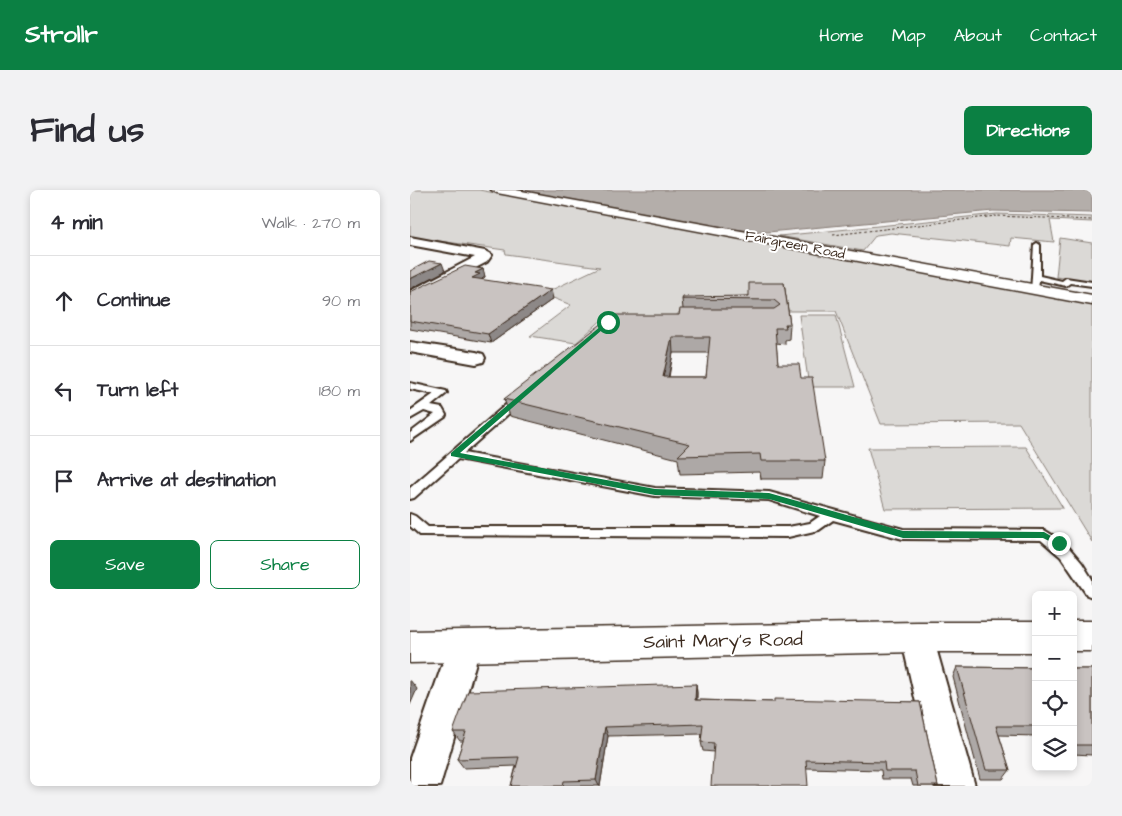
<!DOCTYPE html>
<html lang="en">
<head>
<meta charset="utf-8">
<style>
  :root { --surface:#fff; --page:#f2f2f3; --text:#2b2b33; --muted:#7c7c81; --line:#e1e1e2; --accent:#0b8043 }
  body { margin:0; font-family:"Architects Daughter",sans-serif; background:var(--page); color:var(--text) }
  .controls { position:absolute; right:15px; bottom:15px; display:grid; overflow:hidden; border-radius:8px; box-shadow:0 2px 8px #0003 }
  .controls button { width:45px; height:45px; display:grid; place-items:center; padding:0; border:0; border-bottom:1px solid var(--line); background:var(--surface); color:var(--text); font:25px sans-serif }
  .stop { position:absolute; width:15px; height:15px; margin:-11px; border:4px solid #0b8043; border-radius:50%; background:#fff }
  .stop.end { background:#0b8043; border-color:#fff; box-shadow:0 1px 5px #0008 }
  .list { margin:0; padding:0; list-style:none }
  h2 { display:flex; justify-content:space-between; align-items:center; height:65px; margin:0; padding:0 20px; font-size:21px }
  h2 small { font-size:16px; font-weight:400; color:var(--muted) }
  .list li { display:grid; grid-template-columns:32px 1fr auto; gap:15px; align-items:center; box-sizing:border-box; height:90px; padding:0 20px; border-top:1px solid var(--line) }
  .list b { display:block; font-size:19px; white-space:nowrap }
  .list em { font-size:16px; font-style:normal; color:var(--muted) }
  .actions { display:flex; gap:10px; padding:15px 20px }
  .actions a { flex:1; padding:11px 0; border:1px solid var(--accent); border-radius:8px; text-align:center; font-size:18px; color:var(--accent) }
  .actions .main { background:var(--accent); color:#fff }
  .icon { flex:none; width:28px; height:28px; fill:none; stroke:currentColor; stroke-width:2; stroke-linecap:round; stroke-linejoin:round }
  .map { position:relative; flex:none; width:682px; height:596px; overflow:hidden; border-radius:8px }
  header { display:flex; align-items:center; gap:30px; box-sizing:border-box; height:70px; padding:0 25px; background:var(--accent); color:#fff }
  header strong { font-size:24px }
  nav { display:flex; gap:28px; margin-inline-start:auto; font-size:18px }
  .intro { display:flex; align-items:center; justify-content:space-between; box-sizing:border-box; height:120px; padding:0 30px }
  h1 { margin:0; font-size:35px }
  .button { padding:12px 22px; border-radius:8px; background:var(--accent); color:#fff; font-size:18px; font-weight:700 }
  main { display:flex; gap:30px; padding:0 30px }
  aside { flex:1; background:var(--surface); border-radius:8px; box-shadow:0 2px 8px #0003 }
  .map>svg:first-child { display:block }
</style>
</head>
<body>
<header>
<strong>Strollr</strong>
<nav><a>Home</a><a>Map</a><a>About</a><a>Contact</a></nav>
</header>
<div class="intro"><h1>Find us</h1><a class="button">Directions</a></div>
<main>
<aside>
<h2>4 min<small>Walk · 270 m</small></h2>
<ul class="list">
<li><svg class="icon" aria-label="ahead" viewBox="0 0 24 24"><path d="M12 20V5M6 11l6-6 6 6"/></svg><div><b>Continue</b></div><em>90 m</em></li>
<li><svg class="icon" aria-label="left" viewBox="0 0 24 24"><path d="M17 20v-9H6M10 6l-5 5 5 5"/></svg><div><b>Turn left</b></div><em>180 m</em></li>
<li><svg class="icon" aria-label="arrive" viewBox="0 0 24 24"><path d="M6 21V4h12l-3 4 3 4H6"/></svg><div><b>Arrive at destination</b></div></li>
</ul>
<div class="actions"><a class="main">Save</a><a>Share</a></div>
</aside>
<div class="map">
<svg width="682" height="596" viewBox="0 0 682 596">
  <rect width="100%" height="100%" fill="#f7f6f6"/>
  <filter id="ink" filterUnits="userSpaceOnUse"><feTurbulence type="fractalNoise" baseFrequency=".02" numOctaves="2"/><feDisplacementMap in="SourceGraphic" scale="10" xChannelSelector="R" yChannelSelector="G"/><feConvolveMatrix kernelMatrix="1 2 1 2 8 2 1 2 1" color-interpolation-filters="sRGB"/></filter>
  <g filter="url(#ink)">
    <path fill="#dbd9d6" stroke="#8b827a" d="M0 0H69L682 115V352L609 233 471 234 426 121H270L266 126 195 127 166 153 120 146 161 115 133 104 190 77 96 64 95 60 0 47Z
      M587 24 682 27V32L640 30 644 52 601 48 600 56 481 43 466 45 453 61 369 46Z
      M650 48 682 53V92L646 87Z
      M389 125H426L445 197H399Z
      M616 257 653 318 475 319 458 258Z"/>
    <path fill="#b4aeaa" stroke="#847972" d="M105 0H682V23L583 21 358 42 321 39Z"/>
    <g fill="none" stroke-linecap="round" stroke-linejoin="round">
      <g stroke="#3b2a1e" stroke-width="4">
        <path id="service" d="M627 53 630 55V86L652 91 656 88 682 92V96L660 93 656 96 629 90 628 100 621 102 624 55Z
          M0 193 36 201 37 203 21 216 32 218 36 225 35 227 0 251V243L25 224 14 221 0 229V221L24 204 0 199Z
          M110 205 114 206 115 208 114 210 54 263 245 298 359 302 493 339 634 340 655 353 672 373 682 389V407L677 405 651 367 631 350 493 349 423 330 409 340 378 347 10 345 0 336V324L5 326 18 337H378L400 333 410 326 359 310 245 306 48 269 4 308 0 309V298L106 206Z"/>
      </g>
      <g stroke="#3b2a1e" stroke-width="4">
        <path id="minor" d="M0 47 75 61 82 65 77 72 0 112V101L65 67 0 55Z
          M0 152 66 162 73 164 75 168 73 172 66 174 0 162Z
          M507 433 518 437 523 447 565 596H525L491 447 496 437Z
          M55 441 67 445 71 455 30 596H0V568L39 455 43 445Z"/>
      </g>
      <g stroke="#3b2a1e" stroke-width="3">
        <path id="tertiary" d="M663 431H682V461H663Z
          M507 432H626V462H507L0 473V441Z"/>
      </g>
      <g stroke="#3b2a1e" stroke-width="3">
        <path id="secondary" d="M81 0H106L682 105V115L87 3Z"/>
      </g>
      <path stroke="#3b2a1e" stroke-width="1" stroke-dasharray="2.5 2" stroke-linecap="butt" d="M423 45 586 26 682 30"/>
      <use href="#service" fill="#fff" fill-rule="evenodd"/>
      <use href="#minor" fill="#fff" fill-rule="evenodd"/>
      <use href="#tertiary" fill="#fff" fill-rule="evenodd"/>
      <use href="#secondary" fill="#fff" fill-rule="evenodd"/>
    </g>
    <path fill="#ada8a6" stroke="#3b2a1e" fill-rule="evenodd" d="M73 79 75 87 72 89V90L143 109 81 153 0 139V102Z
      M374 93 380 134 379 149 375 150V154L366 153 368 174 391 188 415 271 413 289H351L350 282 270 284 268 269 100 226 94 209 269 125 273 119 272 109 339 106ZM263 163H299L296 187H259Z
      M547 477 626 478V546L589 545 600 580 593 589H570L543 487Z
      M663 479H682V565L663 564Z
      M286 494 287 503V510L364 512H510L528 596H503L501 589H472L471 580 397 578 304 562 293 561 291 552 292 544 198 546 190 596H101L106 576 54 578 47 569 53 551H50L43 542Z"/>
    <path fill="#8d8887" stroke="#3b2a1e" d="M32 73 35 81 0 99V89Z
      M73 79 75 87 72 89 73 92 62 88 65 83Z
      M141 100 143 109 81 153 78 144Z
      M262 147 263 163 255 204 253 187Z
      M0 490 7 499 0 515Z
      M286 494 287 503 286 520 285 510Z
      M195 537 198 546 190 596H189L186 590Z"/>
    <path fill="#c9c3c1" stroke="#3b2a1e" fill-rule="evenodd" d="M19 71 32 73 0 89V81Z
      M55 76 73 79 65 83 70 84 62 88 141 100 78 144 0 131V102Z
      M339 93H374L380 134H375L376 138H365L368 174H389L391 188H402L415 271H351L350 264 268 266 280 254 94 209 203 125H269L270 119H364L370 115 364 110 272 109 273 107 339 106ZM262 147H300L296 187H253Z
      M547 477 626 478V536H586L600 580H576Z
      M663 479H682V555H663Z
      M286 494 285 510 364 512V509L510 512 528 596H508L505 581H475L474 572 396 570 398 596H301L304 553 291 552 293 534 195 537 186 590 154 591 153 596H101L109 567 47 569 56 542H43L58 501Z"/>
  </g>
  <path fill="#0b8043" d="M198 130 200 133 50 263 245 299 359 303 493 341 634 342 653 353 649 356 633 348H493L359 309 245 305 41 266V263Z"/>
  <g text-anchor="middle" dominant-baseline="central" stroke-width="4" stroke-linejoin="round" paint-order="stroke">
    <g font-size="14" fill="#3b2a1e" stroke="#fff">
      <text transform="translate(385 55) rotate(11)">Fairgreen Road</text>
    </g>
    <g font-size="19" fill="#3b2a1e" stroke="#fff">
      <text transform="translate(313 451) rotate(-1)">Saint Mary's Road</text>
    </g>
  </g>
</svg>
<div class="controls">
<button>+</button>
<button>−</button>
<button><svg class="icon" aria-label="locate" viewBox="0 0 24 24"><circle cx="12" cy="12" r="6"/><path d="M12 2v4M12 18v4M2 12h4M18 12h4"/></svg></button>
<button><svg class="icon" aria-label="layers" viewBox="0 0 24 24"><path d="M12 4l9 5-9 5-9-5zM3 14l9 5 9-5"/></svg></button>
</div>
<div class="stop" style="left:198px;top:132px"></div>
<div class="stop end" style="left:649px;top:353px"></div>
</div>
</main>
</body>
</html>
